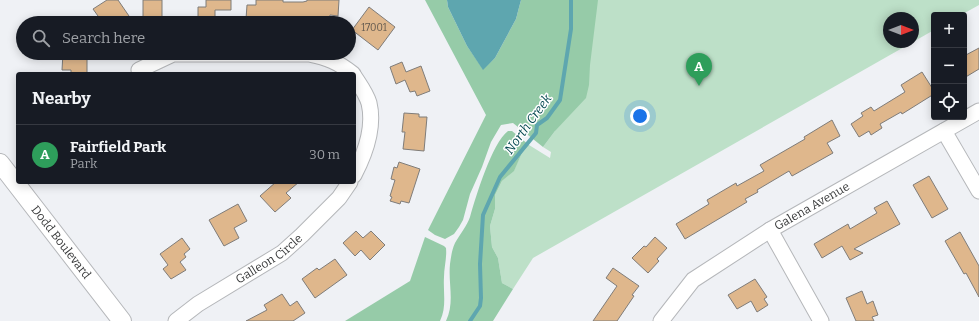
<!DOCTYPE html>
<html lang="en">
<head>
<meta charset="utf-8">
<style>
  :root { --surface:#171b24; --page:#242831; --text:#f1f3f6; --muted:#9ea1a6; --line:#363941; --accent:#b45309 }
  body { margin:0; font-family:Bitter,serif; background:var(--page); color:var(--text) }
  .controls { position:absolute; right:12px; top:12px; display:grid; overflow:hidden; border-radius:4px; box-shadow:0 2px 10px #0003 }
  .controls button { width:36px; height:36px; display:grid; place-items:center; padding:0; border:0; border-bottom:1px solid var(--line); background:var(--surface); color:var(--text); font:20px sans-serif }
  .compass { position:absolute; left:883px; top:12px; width:36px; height:36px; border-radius:50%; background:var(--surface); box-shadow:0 2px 10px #0003; rotate:90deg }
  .you { position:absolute; left:640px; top:116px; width:14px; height:14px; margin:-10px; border:3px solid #fff; border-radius:50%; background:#1a73e8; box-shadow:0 0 0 6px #1a73e833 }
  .badge { display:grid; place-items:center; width:26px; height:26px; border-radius:50%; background:var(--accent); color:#fff; font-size:13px; font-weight:700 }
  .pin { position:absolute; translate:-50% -33px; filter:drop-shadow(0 1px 2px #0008) }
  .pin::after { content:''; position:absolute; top:21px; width:14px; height:12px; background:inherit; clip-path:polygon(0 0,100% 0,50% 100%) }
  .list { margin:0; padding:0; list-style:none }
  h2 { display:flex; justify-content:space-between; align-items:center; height:52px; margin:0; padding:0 16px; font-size:17px }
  h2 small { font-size:13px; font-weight:400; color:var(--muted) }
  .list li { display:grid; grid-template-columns:26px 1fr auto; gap:12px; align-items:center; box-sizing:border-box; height:60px; padding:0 16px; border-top:1px solid var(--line) }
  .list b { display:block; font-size:15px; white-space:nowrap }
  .list p { margin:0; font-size:13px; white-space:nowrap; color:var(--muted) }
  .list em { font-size:13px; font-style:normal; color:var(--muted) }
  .icon { flex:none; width:22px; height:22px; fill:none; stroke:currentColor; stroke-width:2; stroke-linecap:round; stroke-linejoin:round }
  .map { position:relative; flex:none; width:979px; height:321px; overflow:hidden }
  .search { position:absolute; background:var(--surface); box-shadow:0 2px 10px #0003; left:16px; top:16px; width:340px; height:44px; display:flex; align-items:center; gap:10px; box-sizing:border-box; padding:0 14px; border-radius:22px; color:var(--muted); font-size:15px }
  .panel { position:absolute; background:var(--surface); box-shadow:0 2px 10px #0003; left:16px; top:72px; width:340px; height:112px; border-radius:4px }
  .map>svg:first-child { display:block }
</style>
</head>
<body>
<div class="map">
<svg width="979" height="321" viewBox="0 0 979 321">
  <rect width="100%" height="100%" fill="#eff1f5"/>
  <path fill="#bde0c8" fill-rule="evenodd" d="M578 0H979V5L961 15H934V30L533 258 513 289 502 283 498 258 492 247 490 226 495 209V195L502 181 514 170 522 153 529 145 550 158 551 152 543 147 555 131ZM889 18H913V42H889Z"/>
  <path fill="#96cba8" d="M425 0H447L448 7 467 46 483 69 495 58 516 19 521 0H598L590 65 589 85 586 98 555 131 543 147 513 123 501 125 491 142 482 167 470 194 463 220 459 227 454 234 445 239 435 235 428 230 486 115Z
    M508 131H512L529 145 522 153 514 171 502 181 495 195V209L490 226 492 247 498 258 502 283 513 289 493 321H446C455 302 448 284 450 264 451 257 452 249 455 243 460 234 467 226 470 217 476 196 492 143 508 131Z
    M425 237 444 246 446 248C447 258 444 267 444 277 443 293 447 306 440 321H345L410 281Z"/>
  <path fill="#5ea6af" d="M447 0H521L516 19 495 58 483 70 467 46 448 7Z"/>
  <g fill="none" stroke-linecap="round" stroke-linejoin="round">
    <path stroke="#5ea6af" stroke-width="4" d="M470 321 480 306 481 298 480 264 483 215 500 177 536 133 537 125 547 118 560 100 571 29V0"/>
  </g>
  <path fill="#dfb78c" stroke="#7f7c79" d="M107 0H118L129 16 118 23H103L93 9Z
    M143 0H162V21H143Z
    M206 0H231V10H215V20H198V7H206Z
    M256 0H283V2H303L307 1V0H339L338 16 330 15 329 20 284 17V20L246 19 247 5H256Z
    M369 7 395 27 378 50 352 30Z
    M979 48V69L964 78V56Z
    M63 53H87V74H71V70H62Z
    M402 62 406 72 421 66 430 91 417 96 415 91 410 92 405 80 396 84 390 67Z
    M922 72 934 91V94L902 114 901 112 880 124 882 128 871 135 869 131 859 137 851 124 863 116 861 113 871 107 874 111 905 92 901 85Z
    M404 113 419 114V117H427L424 151 403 149 405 132H402Z
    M832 120 840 136 827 143 833 153 792 176 789 171 757 190 758 192 745 199 747 202 685 239 676 224 709 204 707 200 736 183 737 186 764 171 760 165 805 139 804 137Z
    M399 162 420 169 409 203 401 201 400 204 390 201 392 197 390 196 395 180 391 179 394 167 397 168Z
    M929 176 948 209 932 218 913 185Z
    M276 182H299L286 193 291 198 275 212 260 196Z
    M887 201 900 224 854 249 863 253 850 260 842 246 822 258 814 244 848 224 850 229 877 213 874 208Z
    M238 204 247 221 234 228 239 238 224 246 209 220Z
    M356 231 363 238 371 231 385 245 370 260 361 250 355 256 343 243Z
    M960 232 979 266V297L966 273 964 274 945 241Z
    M655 237 667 248 657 259 659 261 648 273 632 258 644 246 646 247Z
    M182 238 190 249 184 254 186 257 180 262 186 270 171 279 163 269 168 265 160 254Z
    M335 259 347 275 315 298 302 279 317 268 319 270Z
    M613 268 639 286 632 295 634 296 617 321H593L617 286 606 278Z
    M755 279 767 297 764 299 768 305 757 312 751 301 737 309 728 295Z
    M862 291 867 304 873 301 878 315 872 317 874 321H856L846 298Z
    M282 294 290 306 297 301 305 313 293 321H246L267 310 264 305Z"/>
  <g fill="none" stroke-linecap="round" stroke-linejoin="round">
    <g stroke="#b5b7ba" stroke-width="17">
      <g id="minor">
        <path d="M139 70 173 54H309C328 58 338 62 353 74"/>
        <path d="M354 76C359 84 366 93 369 103 375 128 365 154 354 175"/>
        <path d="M944 131 979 191"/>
        <path d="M770 230 821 321"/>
        <path id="s1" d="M176 321 198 304 282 253 302 235 339 198 350 182"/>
        <path id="s2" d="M661 321 693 280 770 230 979 111"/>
      </g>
    </g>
    <g stroke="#b5b7ba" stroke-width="20">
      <g id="tertiary">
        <path id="s3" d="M0 163 122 321"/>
      </g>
    </g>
    <use href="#minor" stroke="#fff" stroke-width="15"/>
    <use href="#tertiary" stroke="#fff" stroke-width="18"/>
  </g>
  <g text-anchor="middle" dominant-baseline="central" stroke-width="3" stroke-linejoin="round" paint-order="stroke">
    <g font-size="10" fill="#61584e">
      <text x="374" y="28">17001</text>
    </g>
    <g font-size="12" fill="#373839" stroke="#fff">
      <text stroke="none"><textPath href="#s2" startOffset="192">Galena Avenue</textPath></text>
      <text stroke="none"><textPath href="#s3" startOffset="100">Dodd Boulevard</textPath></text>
      <text stroke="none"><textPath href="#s1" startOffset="112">Galleon Circle</textPath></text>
    </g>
    <g font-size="13" font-style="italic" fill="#064a51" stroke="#fff">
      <text transform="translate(528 124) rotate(-54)">North Creek</text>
    </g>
  </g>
</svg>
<div class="controls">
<button>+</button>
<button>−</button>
<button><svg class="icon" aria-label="locate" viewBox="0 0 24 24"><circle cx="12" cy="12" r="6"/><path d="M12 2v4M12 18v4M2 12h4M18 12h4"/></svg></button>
</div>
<svg class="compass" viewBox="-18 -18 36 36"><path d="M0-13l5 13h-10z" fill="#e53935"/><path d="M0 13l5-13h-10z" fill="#9ea1a6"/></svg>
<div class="you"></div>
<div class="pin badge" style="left:699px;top:86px;background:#2e9e5b">A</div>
<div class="search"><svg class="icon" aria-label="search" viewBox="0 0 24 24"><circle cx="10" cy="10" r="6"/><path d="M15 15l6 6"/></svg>Search here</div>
<section class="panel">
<h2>Nearby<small></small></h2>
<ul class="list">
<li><span class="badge" style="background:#2e9e5b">A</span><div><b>Fairfield Park</b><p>Park</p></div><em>30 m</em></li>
</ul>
</section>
</div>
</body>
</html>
